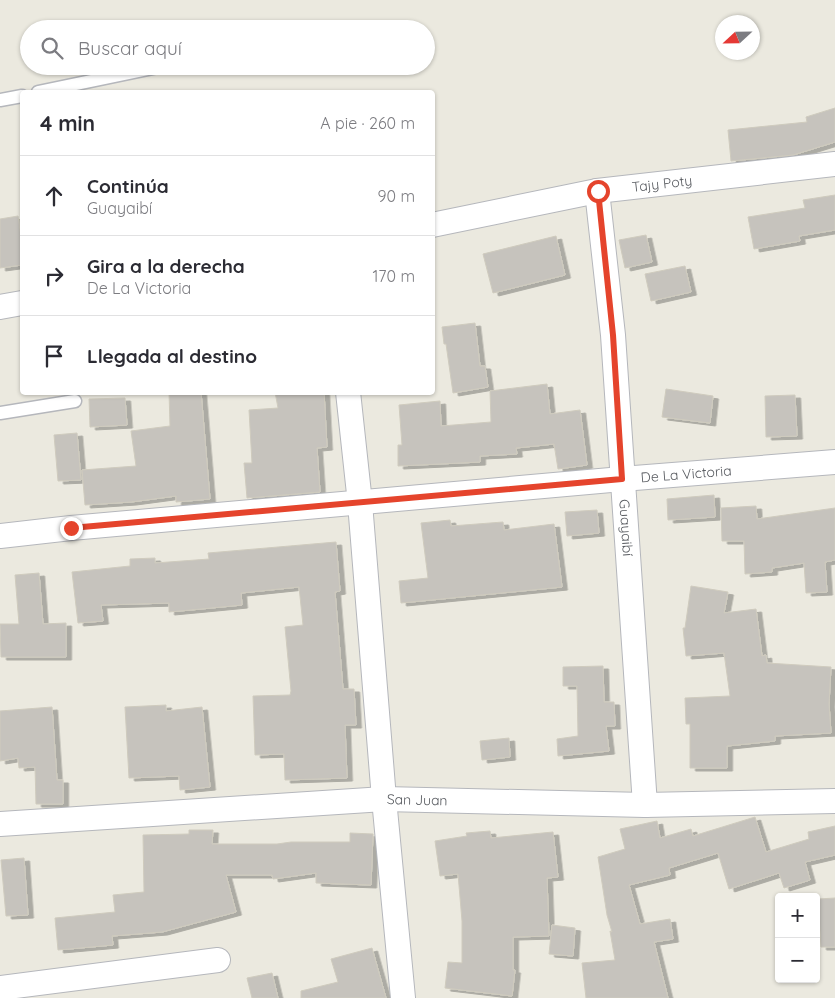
<!DOCTYPE html>
<html lang="es">
<head>
<meta charset="utf-8">
<style>
  :root { --surface:#fff; --page:#f7f7f7; --text:#2b2b33; --muted:#7c7c81; --line:#e1e1e2 }
  body { margin:0; font-family:Quicksand,sans-serif; background:var(--page); color:var(--text) }
  .controls { position:absolute; right:15px; bottom:15px; display:grid; overflow:hidden; border-radius:5px; box-shadow:0 1px 4px #0004 }
  .controls button { width:45px; height:45px; display:grid; place-items:center; padding:0; border:0; border-bottom:1px solid var(--line); background:var(--surface); color:var(--text); font:25px sans-serif }
  .compass { position:absolute; left:715px; top:15px; width:45px; height:45px; border-radius:50%; background:var(--surface); box-shadow:0 1px 4px #0004; rotate:248deg }
  .stop { position:absolute; width:15px; height:15px; margin:-11px; border:4px solid #e5442c; border-radius:50%; background:#fff }
  .stop.end { background:#e5442c; border-color:#fff; box-shadow:0 1px 5px #0008 }
  .list { margin:0; padding:0; list-style:none }
  h2 { display:flex; justify-content:space-between; align-items:center; height:65px; margin:0; padding:0 20px; font-size:21px }
  h2 small { font-size:16px; font-weight:400; color:var(--muted) }
  .list li { display:grid; grid-template-columns:32px 1fr auto; gap:15px; align-items:center; box-sizing:border-box; height:80px; padding:0 20px; border-top:1px solid var(--line) }
  .list b { display:block; font-size:19px; white-space:nowrap }
  .list p { margin:0; font-size:16px; white-space:nowrap; color:var(--muted) }
  .list em { font-size:16px; font-style:normal; color:var(--muted) }
  .icon { flex:none; width:28px; height:28px; fill:none; stroke:currentColor; stroke-width:2; stroke-linecap:round; stroke-linejoin:round }
  .map { position:relative; flex:none; width:835px; height:998px; overflow:hidden }
  .search { position:absolute; background:var(--surface); box-shadow:0 1px 4px #0004; left:20px; top:20px; width:415px; height:55px; display:flex; align-items:center; gap:12px; box-sizing:border-box; padding:0 18px; border-radius:28px; color:var(--muted); font-size:19px }
  .panel { position:absolute; background:var(--surface); box-shadow:0 1px 4px #0004; left:20px; top:90px; width:415px; height:305px; border-radius:5px }
  .map>svg:first-child { display:block }
</style>
</head>
<body>
<div class="map">
<svg width="835" height="998" viewBox="0 0 835 998">
  <defs>
    <filter id="shadow"><feDropShadow dx="5.5" dy="3" stdDeviation="0" flood-color="#0004"/></filter>
  </defs>
  <rect width="100%" height="100%" fill="#ebe9df"/>
  <path fill="#c6c3bd" stroke="#cfcbbe" filter="url(#shadow)" d="M835 108V142L793 155 731 161 728 130 807 122 806 117Z
    M835 195V230L799 236 800 241 754 249 748 217 805 208 803 200Z
    M18 216 22 243V265L0 268V219Z
    M646 235 652 262 625 268 619 240Z
    M556 236 565 275 493 293 483 254Z
    M685 266 691 292 651 301 645 274Z
    M475 323 480 366H485L488 387 453 393 446 344H444L442 327Z
    M547 384 550 414 580 410 587 465 558 469 554 444 516 448 517 454 480 456V462L398 466V445H402L399 405 440 401 441 426 491 422 490 391Z
    M666 389 713 396 710 423 662 417Z
    M169 392H201L210 499 176 502V496L131 502 85 505 82 470 136 466 131 431 170 426Z
    M275 392H324L327 447 317 448 320 492 247 498 244 463H252L249 410 278 408Z
    M795 395 797 436 766 437 765 396Z
    M125 398 127 425 90 427 89 399Z
    M77 433 81 480 58 481 54 435Z
    M714 495 715 517 668 520 667 499Z
    M756 506 757 519 835 508V560L825 562 827 592 806 593 804 563 772 568V572L745 574 744 541H722L721 508Z
    M597 510 599 533 567 536 565 512Z
    M450 520 451 526 503 522 504 530 554 524 562 587 401 603 399 581 428 578 421 523Z
    M336 542 340 591 335 592 343 689H354L356 725H345L347 778 285 780 284 754 255 755 253 696 290 695 291 691 285 627 303 625 299 587 241 593 242 605 201 609 169 612V603L101 605 103 621 78 623 72 572 130 566V559L155 558V563L209 559 208 553Z
    M39 573 43 624 66 623V657H1L0 624H19L15 575Z
    M691 586 728 592 724 613 756 609 762 656 766 655 767 663 831 667 829 704 831 733 775 736V741L727 746V768H690V724H686L685 698 730 696 724 653 686 656 683 628H685Z
    M603 666 604 702H614L615 726H606L609 751 558 756 557 739 578 736 577 686H563V667Z
    M166 705V711L202 707 210 787 180 790 179 776 129 778 125 707Z
    M52 707 57 780H63V804H36L35 767 19 768 18 758 0 761V711Z
    M509 738 510 757 482 760 480 741Z
    M755 817 766 852 809 839 808 832 835 826V855L805 862 810 880 784 888 779 873 729 889 718 853 669 868 670 875 629 885 640 924 670 919 673 939 654 942 668 998H586L582 963 615 960 610 931 612 932 607 915 598 857 625 849 620 829 657 821 660 838 691 829 693 836Z
    M189 830H213L212 844H277L291 842H350V833L373 834 371 885 316 883V873L273 879 272 875H226L236 912 162 932 112 936 113 945 58 950 55 918 115 912 113 895 144 892 143 835 189 834Z
    M490 831 491 838 553 832 558 877 547 878 549 936 513 937V970H515L512 996 445 988 448 962 462 963V921L458 874 440 876 435 841 467 836 466 833Z
    M24 858 28 915 6 916 1 860Z
    M835 898V947H821L818 899Z
    M552 925 575 928 573 956 549 954Z
    M372 948 386 998H301V991L338 982 331 959Z
    M272 973 278 998H252L247 978Z"/>
  <g fill="none" stroke-linecap="round" stroke-linejoin="round">
    <g stroke="#b5b7bc" stroke-width="15">
      <path id="service" d="M38 92 163 66
        M0 100 22 96
        M0 413 75 401"/>
    </g>
    <g stroke="#b5b7bc" stroke-width="26">
      <g id="minor">
        <path id="s1" d="M597 191 613 335 645 805"/>
        <path id="s2" d="M432 225 597 191 835 164"/>
        <path d="M0 307 22 303"/>
        <path d="M348 392 360 503 384 799 403 998"/>
        <path id="s3" d="M0 536 71 528 622 479 835 462"/>
        <path id="s4" d="M0 824 384 799 645 805 835 801"/>
        <path d="M0 988 218 960"/>
      </g>
    </g>
    <use href="#service" stroke="#fff" stroke-width="12"/>
    <use href="#minor" stroke="#fff" stroke-width="24"/>
  </g>
  <g fill="none" stroke-linecap="round" stroke-linejoin="round">
    <path stroke="#e5442c" stroke-width="6" d="M71 528 622 479 613 335 598 191"/>
  </g>
  <g text-anchor="middle" dominant-baseline="central" stroke-width="5" stroke-linejoin="round" paint-order="stroke">
    <g font-size="14" fill="#585b60" stroke="#fff">
      <text stroke="none"><textPath href="#s2" startOffset="234">Tajy Poty</textPath></text>
      <text stroke="none"><textPath href="#s3" startOffset="689">De La Victoria</textPath></text>
      <text stroke="none"><textPath href="#s1" startOffset="338">Guayaibí</textPath></text>
      <text stroke="none"><textPath href="#s4" startOffset="418">San Juan</textPath></text>
    </g>
  </g>
</svg>
<div class="controls">
<button>+</button>
<button>−</button>
</div>
<svg class="compass" viewBox="-18 -18 36 36"><path d="M0-13l5 13h-10z" fill="#e53935"/><path d="M0 13l5-13h-10z" fill="#7c7c81"/></svg>
<div class="stop" style="left:598px;top:191px"></div>
<div class="stop end" style="left:71px;top:528px"></div>
<div class="search"><svg class="icon" aria-label="search" viewBox="0 0 24 24"><circle cx="10" cy="10" r="6"/><path d="M15 15l6 6"/></svg>Buscar aquí</div>
<section class="panel">
<h2>4 min<small>A pie · 260 m</small></h2>
<ul class="list">
<li><svg class="icon" aria-label="ahead" viewBox="0 0 24 24"><path d="M12 20V5M6 11l6-6 6 6"/></svg><div><b>Continúa</b><p>Guayaibí</p></div><em>90 m</em></li>
<li><svg class="icon" aria-label="right" viewBox="0 0 24 24"><path d="M7 20v-9h11M14 6l5 5-5 5"/></svg><div><b>Gira a la derecha</b><p>De La Victoria</p></div><em>170 m</em></li>
<li><svg class="icon" aria-label="arrive" viewBox="0 0 24 24"><path d="M6 21V4h12l-3 4 3 4H6"/></svg><div><b>Llegada al destino</b></div></li>
</ul>
</section>
</div>
</body>
</html>
